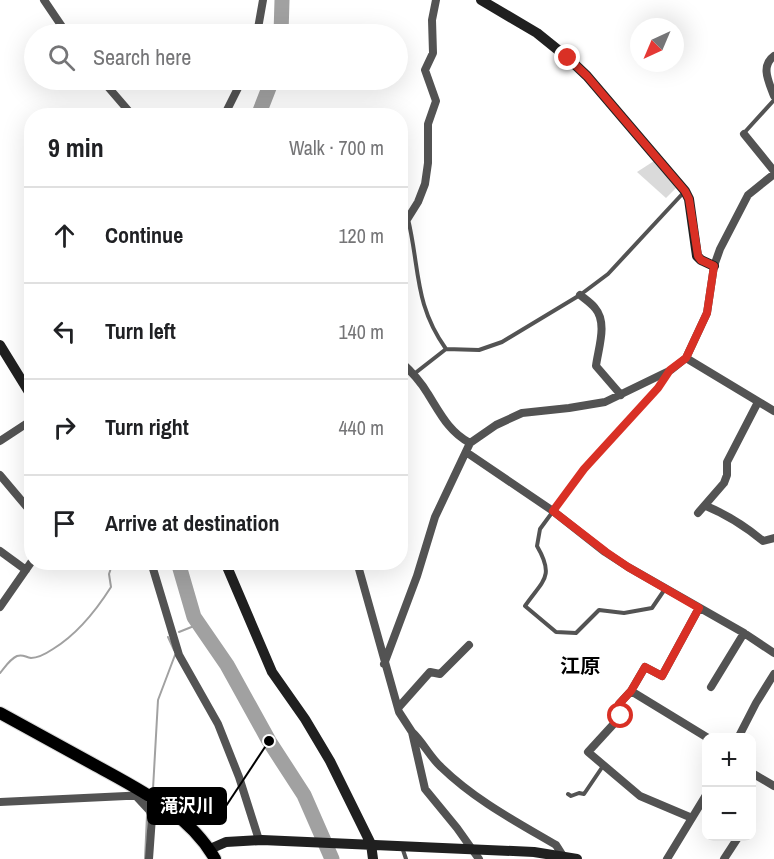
<!DOCTYPE html>
<html lang="en">
<head>
<meta charset="utf-8">
<style>
  :root { --surface:#fff; --page:#f2f2f2; --text:#202124; --muted:#757577; --line:#e0e0e0 }
  body { margin:0; font-family:"Archivo Narrow","Noto Sans JP",sans-serif; background:var(--page); color:var(--text) }
  .controls { position:absolute; right:18px; bottom:18px; display:grid; overflow:hidden; border-radius:12px; box-shadow:0 6px 24px #0002 }
  .controls button { width:54px; height:54px; display:grid; place-items:center; padding:0; border:0; border-bottom:2px solid var(--line); background:var(--surface); color:var(--text); font:30px sans-serif }
  .compass { position:absolute; left:630px; top:18px; width:54px; height:54px; border-radius:50%; background:var(--surface); box-shadow:0 6px 24px #0002; rotate:224deg }
  .stop { position:absolute; width:18px; height:18px; margin:-14px; border:4px solid #d93025; border-radius:50%; background:#fff }
  .stop.end { background:#d93025; border-color:#fff; box-shadow:0 2px 6px #0008 }
  .list { margin:0; padding:0; list-style:none }
  h2 { display:flex; justify-content:space-between; align-items:center; height:78px; margin:0; padding:0 24px; font-size:26px }
  h2 small { font-size:20px; font-weight:400; color:var(--muted) }
  .list li { display:grid; grid-template-columns:39px 1fr auto; gap:18px; align-items:center; box-sizing:border-box; height:96px; padding:0 24px; border-top:2px solid var(--line) }
  .list b { display:block; font-size:22px; white-space:nowrap }
  .list em { font-size:20px; font-style:normal; color:var(--muted) }
  .icon { flex:none; width:33px; height:33px; fill:none; stroke:currentColor; stroke-width:2; stroke-linecap:round; stroke-linejoin:round }
  .map { position:relative; flex:none; width:774px; height:859px; overflow:hidden }
  .search { position:absolute; background:var(--surface); box-shadow:0 6px 24px #0002; left:24px; top:24px; width:384px; height:66px; display:flex; align-items:center; gap:15px; box-sizing:border-box; padding:0 21px; border-radius:33px; color:var(--muted); font-size:22px }
  .panel { position:absolute; background:var(--surface); box-shadow:0 6px 24px #0002; left:24px; top:108px; width:384px; height:462px; border-radius:24px }
  .map>svg:first-child { display:block }
</style>
</head>
<body>
<div class="map">
<svg width="774" height="859" viewBox="0 0 774 859">
  <rect width="100%" height="100%" fill="#fff"/>
  <path fill="#dadada" d="M654 161 676 188 666 198 637 172Z"/>
  <g fill="none" stroke-linecap="round" stroke-linejoin="round">
    <path stroke="#a1a1a1" stroke-width="2" d="M179 632 199 624
      M168 637 174 650
      M0 673C5 667 10 659 17 656 23 654 25 657 31 658 37 658 47 653 53 649 76 635 97 609 111 587L109 574 113 562
      M153 789 158 700 175 655
      M145 859 147 815"/>
    <path stroke="#a1a1a1" stroke-width="15" d="M281 34 282 0
      M258 116 272 80
      M178 562 194 617 227 665 269 741 304 795 332 859"/>
    <g stroke="#dbdbdb" stroke-width="14">
      <path id="primary" d="M0 713C31 730 62 747 93 764 138 789 189 813 215 859"/>
    </g>
    <path stroke="#535353" stroke-width="4" d="M744 133 774 100
      M408 219C420 269 414 304 446 349L479 350 502 342 580 295 608 274 685 191
      M414 374 446 349
      M665 589 652 608 624 613 599 610 576 633 556 632 525 606C543 580 555 577 537 546L540 529 584 469 658 388 668 374
      M568 794 571 796 579 793 584 794 603 766
      M402 847 406 859"/>
    <path stroke="#535353" stroke-width="8" d="M44 0 67 34
      M257 34 263 0
      M774 56C760 66 769 82 774 96
      M102 80 133 116
      M224 116 242 80
      M744 134 774 171
      M400 225 408 218 418 202 425 184 428 163V124L436 101 425 70 433 53 432 20 436 0
      M580 295C585 299 591 303 595 308 608 323 598 349 596 366L621 395
      M686 358 774 411
      M400 361C411 371 421 382 428 394 440 413 449 432 470 443
      M0 441 32 420
      M466 452 553 511 605 552 628 567 744 633 774 653
      M0 475 32 513
      M706 506C728 515 745 526 763 541L774 538
      M698 513 724 483 727 475V462L758 402
      M0 551 26 570
      M151 562 179 655 218 724 239 777 259 840
      M357 562 399 712 412 732 425 789 457 828 479 859
      M0 607 32 561
      M384 664 417 576 435 517 470 443 496 425 522 413 569 408 605 402 671 370 686 358 707 313 714 266 720 249 748 195 774 174
      M711 687 744 633
      M631 691 645 667 662 676 699 608
      M398 708 430 672 440 674 469 645
      M412 732C423 742 429 756 441 767 475 800 515 821 556 845L563 856
      M738 738 756 703 774 674
      M752 773 774 786
      M136 796 149 810 152 817 149 859
      M0 802 147 795
      M692 818 640 796 588 752 621 716 619 704 631 691 708 738
      M667 859 706 795
      M724 859 739 836"/>
    <path stroke="#202020" stroke-width="10" d="M481 0 537 33 568 58 587 76 685 191 689 199 697 256 701 260 714 266
      M0 345 32 397
      M225 562 272 672 305 719 330 761 371 844 373 859
      M210 849 226 842 262 840 534 852 577 859"/>
    <use href="#primary" stroke="#000" stroke-width="12"/>
  </g>
  <g fill="none" stroke-linecap="round" stroke-linejoin="round">
    <path stroke="#d93025" stroke-width="8" d="M568 58 587 76 685 191 689 199 698 256 701 260 714 266 707 313 686 358 670 370 658 388 584 469 553 511 606 552 628 567 699 608 662 676 645 667 631 691 619 704 621 716"/>
  </g>
  <g text-anchor="middle" dominant-baseline="central" stroke-width="4.5" stroke-linejoin="round" paint-order="stroke">
    <g font-size="20" font-weight="bold" fill="#000" stroke="#fff">
      <text x="580" y="665">江原</text>
    </g>
  </g>
  <path fill="none" stroke="#000" stroke-width="2" d="M269 741L226 806"/>
  <circle fill="#000" stroke="#fff" stroke-width="2" cx="269" cy="741" r="6"/>
  <rect fill="#000" stroke="#000" stroke-width="2" x="148" y="788" width="78" height="36" rx="6"/>
  <g font-size="18" text-anchor="middle" font-weight="bold" fill="#fff">
    <text x="187" y="812">滝沢川</text>
  </g>
</svg>
<div class="controls">
<button>+</button>
<button>−</button>
</div>
<svg class="compass" viewBox="-18 -18 36 36"><path d="M0-13l5 13h-10z" fill="#e53935"/><path d="M0 13l5-13h-10z" fill="#757577"/></svg>
<div class="stop" style="left:621px;top:716px"></div>
<div class="stop end" style="left:568px;top:58px"></div>
<div class="search"><svg class="icon" aria-label="search" viewBox="0 0 24 24"><circle cx="10" cy="10" r="6"/><path d="M15 15l6 6"/></svg>Search here</div>
<section class="panel">
<h2>9 min<small>Walk · 700 m</small></h2>
<ul class="list">
<li><svg class="icon" aria-label="ahead" viewBox="0 0 24 24"><path d="M12 20V5M6 11l6-6 6 6"/></svg><div><b>Continue</b></div><em>120 m</em></li>
<li><svg class="icon" aria-label="left" viewBox="0 0 24 24"><path d="M17 20v-9H6M10 6l-5 5 5 5"/></svg><div><b>Turn left</b></div><em>140 m</em></li>
<li><svg class="icon" aria-label="right" viewBox="0 0 24 24"><path d="M7 20v-9h11M14 6l5 5-5 5"/></svg><div><b>Turn right</b></div><em>440 m</em></li>
<li><svg class="icon" aria-label="arrive" viewBox="0 0 24 24"><path d="M6 21V4h12l-3 4 3 4H6"/></svg><div><b>Arrive at destination</b></div></li>
</ul>
</section>
</div>
</body>
</html>
